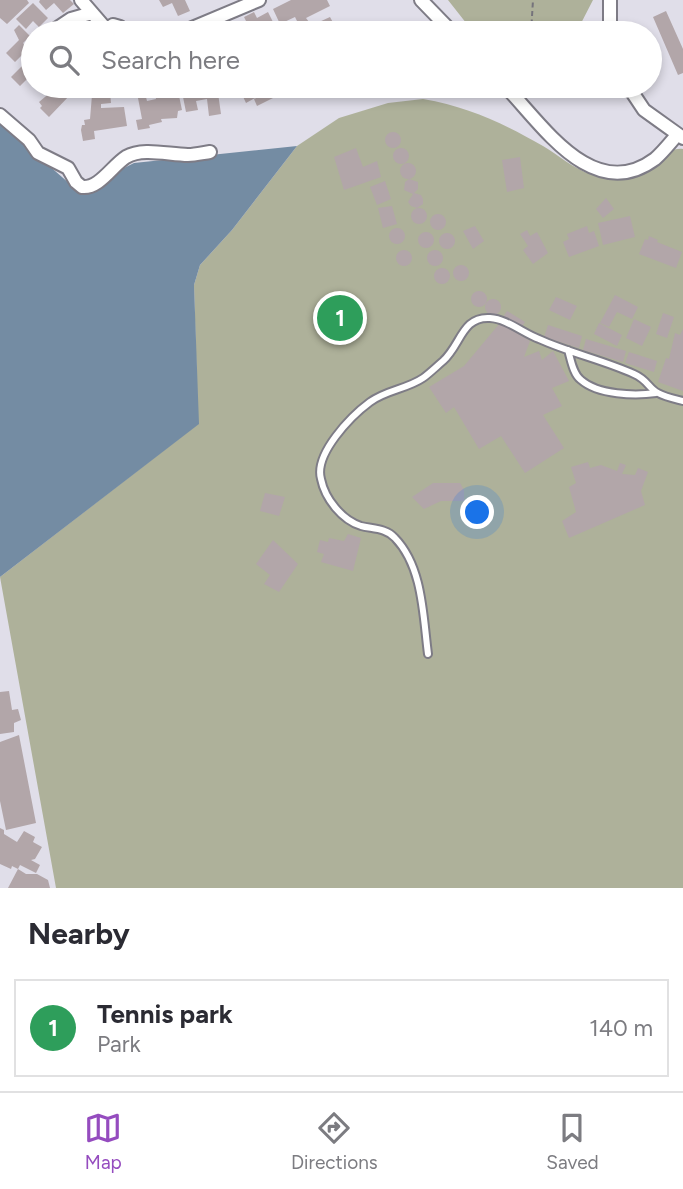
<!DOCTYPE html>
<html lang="en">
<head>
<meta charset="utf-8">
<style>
  :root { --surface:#fff; --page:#f7f7f7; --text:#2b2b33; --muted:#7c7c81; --line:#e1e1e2; --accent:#954cbf }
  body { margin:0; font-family:Figtree,sans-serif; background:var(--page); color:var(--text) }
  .you { position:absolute; left:478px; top:513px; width:24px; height:24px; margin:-18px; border:5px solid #fff; border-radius:50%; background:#1a73e8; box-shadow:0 0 0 10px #1a73e833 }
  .badge { display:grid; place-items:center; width:46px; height:46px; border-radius:50%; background:var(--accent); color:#fff; font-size:23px; font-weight:700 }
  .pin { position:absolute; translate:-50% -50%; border:4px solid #fff; box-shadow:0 2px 7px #0006 }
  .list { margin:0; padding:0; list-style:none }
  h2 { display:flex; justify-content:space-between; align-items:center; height:91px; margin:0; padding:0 28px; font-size:30px }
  h2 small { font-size:23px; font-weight:400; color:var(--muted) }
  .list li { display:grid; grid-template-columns:46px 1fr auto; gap:21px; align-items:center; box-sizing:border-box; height:98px; margin:0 14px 14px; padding:0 14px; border:2px solid var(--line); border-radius:0px }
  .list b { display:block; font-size:26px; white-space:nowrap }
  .list p { margin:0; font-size:23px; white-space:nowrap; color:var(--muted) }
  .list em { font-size:23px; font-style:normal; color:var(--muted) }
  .icon { flex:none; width:38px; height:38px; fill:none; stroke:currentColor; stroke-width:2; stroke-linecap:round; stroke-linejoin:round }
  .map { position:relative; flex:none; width:683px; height:888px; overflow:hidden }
  .search { position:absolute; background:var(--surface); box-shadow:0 4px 10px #0003; left:21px; right:21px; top:21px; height:77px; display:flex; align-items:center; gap:18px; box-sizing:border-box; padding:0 24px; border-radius:38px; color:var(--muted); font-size:26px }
  .sheet { height:203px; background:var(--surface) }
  nav { display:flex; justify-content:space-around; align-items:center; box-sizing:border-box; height:98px; border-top:2px solid var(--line); background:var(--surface); font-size:19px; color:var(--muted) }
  nav a { display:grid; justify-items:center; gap:4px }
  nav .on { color:var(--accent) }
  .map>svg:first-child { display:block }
</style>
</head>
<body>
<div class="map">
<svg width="683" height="888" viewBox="0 0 683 888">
  <rect width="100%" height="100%" fill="#e0dee9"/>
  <path fill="#aeb19a" d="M448 0H593L576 33H474Z
    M423 99C469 107 503 123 543 146 558 155 573 168 590 174 609 180 634 178 653 168 664 161 668 147 683 149V888H56L0 577 198 424 194 285 200 265 232 230 297 146 339 118 388 103Z"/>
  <path fill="#748ca3" d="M0 123 78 191 134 163 297 146 232 230 200 265 194 285 199 424 0 577Z"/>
  <path fill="#b2a6a9" d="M0 0H27L29 3 7 24 0 18Z
    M40 0H70L74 4 63 13 54 3 46 10 39 2Z
    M159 0H185L190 11 178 16 172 3 163 7Z
    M291 0H327L330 6 306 18 309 22 300 27 295 17 280 24 273 9Z
    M33 3 48 18 39 27 33 21 26 29 16 19Z
    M666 11 683 49V73L678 75 653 17Z
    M254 12 257 18 268 12 276 28 267 33H252L244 17Z
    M330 17 336 28 327 33H295Z
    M242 21 249 33H218Z
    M19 25 30 36 23 43 28 49 15 62 6 53 19 40 14 30Z
    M33 55V73L20 86 11 77Z
    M58 86 60 88 64 86 71 94 49 117 40 108 42 106 39 102Z
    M153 86H168L170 93 160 95 161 98 171 96 170 92 178 91 182 110 178 111 177 118 161 119 162 122 149 125 150 128 138 130 136 120 142 119 138 98 146 97 147 101 156 99Z
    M188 86V88L217 86 221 114 209 116 207 99 196 101 198 110 186 112 181 87Z
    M238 86H249L255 98 246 103Z
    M261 86H275L277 88 274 89 277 96 257 106 254 99 265 94Z
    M110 92 111 103 101 104V108L124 107 127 126 94 131 95 139 83 141 81 130 82 125H85L84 120 90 119 92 95Z
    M385 140a8 8 0 1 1 16 0a8 8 0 1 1-16 0Z
    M356 148 363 167 377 161 381 177 344 190 334 157Z
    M393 156a8 8 0 1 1 16 0a8 8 0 1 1-16 0Z
    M520 157 524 188 507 192 502 160Z
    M400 171a8 8 0 1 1 16 0a8 8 0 1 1-16 0Z
    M409 179 418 182V189L414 193 421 195 423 199V204L417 208 411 206 408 202 413 194 404 190 405 182Z
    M385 181 391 199 377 205 370 187Z
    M606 198 614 209 603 218 596 209Z
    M392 206 397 224 383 228 378 208Z
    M411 216a8 8 0 1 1 16 0a8 8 0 1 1-16 0Z
    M430 222a8 8 0 1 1 16 0a8 8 0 1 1-16 0Z
    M630 216 635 237 603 245 598 223Z
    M475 226 484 241 473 249 463 231Z
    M587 226 589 233 594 231 599 246 569 257 563 242 569 239 567 234Z
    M389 236a8 8 0 1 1 16 0a8 8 0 1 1-16 0Z
    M527 230 530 236 537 232 548 253 533 264 523 250 528 246 520 234Z
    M418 240a8 8 0 1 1 16 0a8 8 0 1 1-16 0Z
    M439 241a8 8 0 1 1 16 0a8 8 0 1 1-16 0Z
    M649 236 658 240 657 242 682 252 676 268 639 254 645 239 648 240Z
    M396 258a8 8 0 1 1 16 0a8 8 0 1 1-16 0Z
    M427 258a8 8 0 1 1 16 0a8 8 0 1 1-16 0Z
    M453 273a8 8 0 1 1 16 0a8 8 0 1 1-16 0Z
    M434 276a8 8 0 1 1 16 0a8 8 0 1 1-16 0Z
    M471 299a8 8 0 1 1 16 0a8 8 0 1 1-16 0Z
    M615 295 638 307 632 319 617 312 609 327 600 323Z
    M556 297 577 306 570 320 549 310Z
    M485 307a8 8 0 1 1 16 0a8 8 0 1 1-16 0Z
    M507 311 525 322 521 328 503 317Z
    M663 313 674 317 667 338 656 334Z
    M634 319 651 327 642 346 626 338Z
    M500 323 530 341 524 357 539 351 542 360 553 351 569 381 552 388 562 406 543 415 564 448 525 473 501 436 479 449 454 407 446 413 429 387 464 366Z
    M599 323 622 335 617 346 594 334Z
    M548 325 582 336 579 348 544 337Z
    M683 329V391L658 382 666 358 669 359 675 333 680 335Z
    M586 339 626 351 623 362 583 350Z
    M629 352 657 361 654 372 625 363Z
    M588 462 590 468 601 465 617 471 620 463 626 465 622 474 635 475 638 468 648 472 641 491 645 505 569 538 562 521 576 512 569 487 576 483 571 467Z
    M433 483H460L464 490V501H441L424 509 412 497Z
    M265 493 285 497 279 516 260 511Z
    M348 534 361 538 353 571 321 562 324 554 317 552 320 540 328 542 329 538 344 541Z
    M273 540 298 564 279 592 264 584 270 575 256 564Z
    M9 691 12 710 18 709 21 720 14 723V732L0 734V692Z
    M19 735 36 823 6 830 0 801V742Z
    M0 828 4 830V834L17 842 24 831 35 837 33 842 42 847 35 859 31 860 40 865 36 873 20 865 18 869 12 866 11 869 0 864Z
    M18 869 26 874H37L48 880 50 888H8Z"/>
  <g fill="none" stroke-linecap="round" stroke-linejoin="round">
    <g stroke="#7e7c86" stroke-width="10">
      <path id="service" d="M568 350C571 360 573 374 581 380 598 395 635 396 656 393
        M428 654C423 616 423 567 395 538 386 528 373 529 361 526 342 520 325 499 321 479 314 454 351 416 370 402 386 390 407 389 423 378 430 373 437 366 443 361 461 345 462 316 490 318 507 319 523 333 539 339 570 353 603 360 634 374 648 380 649 389 658 393 665 397 675 399 683 401"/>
    </g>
    <g stroke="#7e7c86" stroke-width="16">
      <path id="minor" d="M81 0 106 29
        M421 0 453 33
        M610 0V33
        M50 33 71 19 92 13
        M103 33 113 25 120 27 125 33
        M154 33 190 29 259 0
        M505 86C542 124 593 205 655 159 663 152 670 143 677 135
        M628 86 644 110 683 138
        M0 115 29 140 38 153 68 168 76 182 82 187C99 189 112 166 126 157 143 147 169 155 188 155 195 155 203 153 210 152"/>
    </g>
    <path stroke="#75737b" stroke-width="2" stroke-dasharray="5 3.5" stroke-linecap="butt" d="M531 33 533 0"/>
    <use href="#service" stroke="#fff" stroke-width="6"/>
    <use href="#minor" stroke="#fff" stroke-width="12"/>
  </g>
</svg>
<div class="you"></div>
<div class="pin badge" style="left:340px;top:318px;background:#2e9e5b">1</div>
<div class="search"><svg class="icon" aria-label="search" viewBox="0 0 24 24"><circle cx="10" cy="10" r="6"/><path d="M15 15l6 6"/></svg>Search here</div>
</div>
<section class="sheet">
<h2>Nearby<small></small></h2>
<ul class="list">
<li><span class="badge" style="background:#2e9e5b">1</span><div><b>Tennis park</b><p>Park</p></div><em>140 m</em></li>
</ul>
</section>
<nav>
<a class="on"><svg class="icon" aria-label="map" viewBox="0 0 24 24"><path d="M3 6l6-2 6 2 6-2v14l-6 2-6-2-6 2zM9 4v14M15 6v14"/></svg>Map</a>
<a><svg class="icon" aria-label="directions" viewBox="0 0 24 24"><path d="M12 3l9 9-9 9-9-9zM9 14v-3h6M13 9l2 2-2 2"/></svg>Directions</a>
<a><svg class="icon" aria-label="saved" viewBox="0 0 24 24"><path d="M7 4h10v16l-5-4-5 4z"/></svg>Saved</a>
</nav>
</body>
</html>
